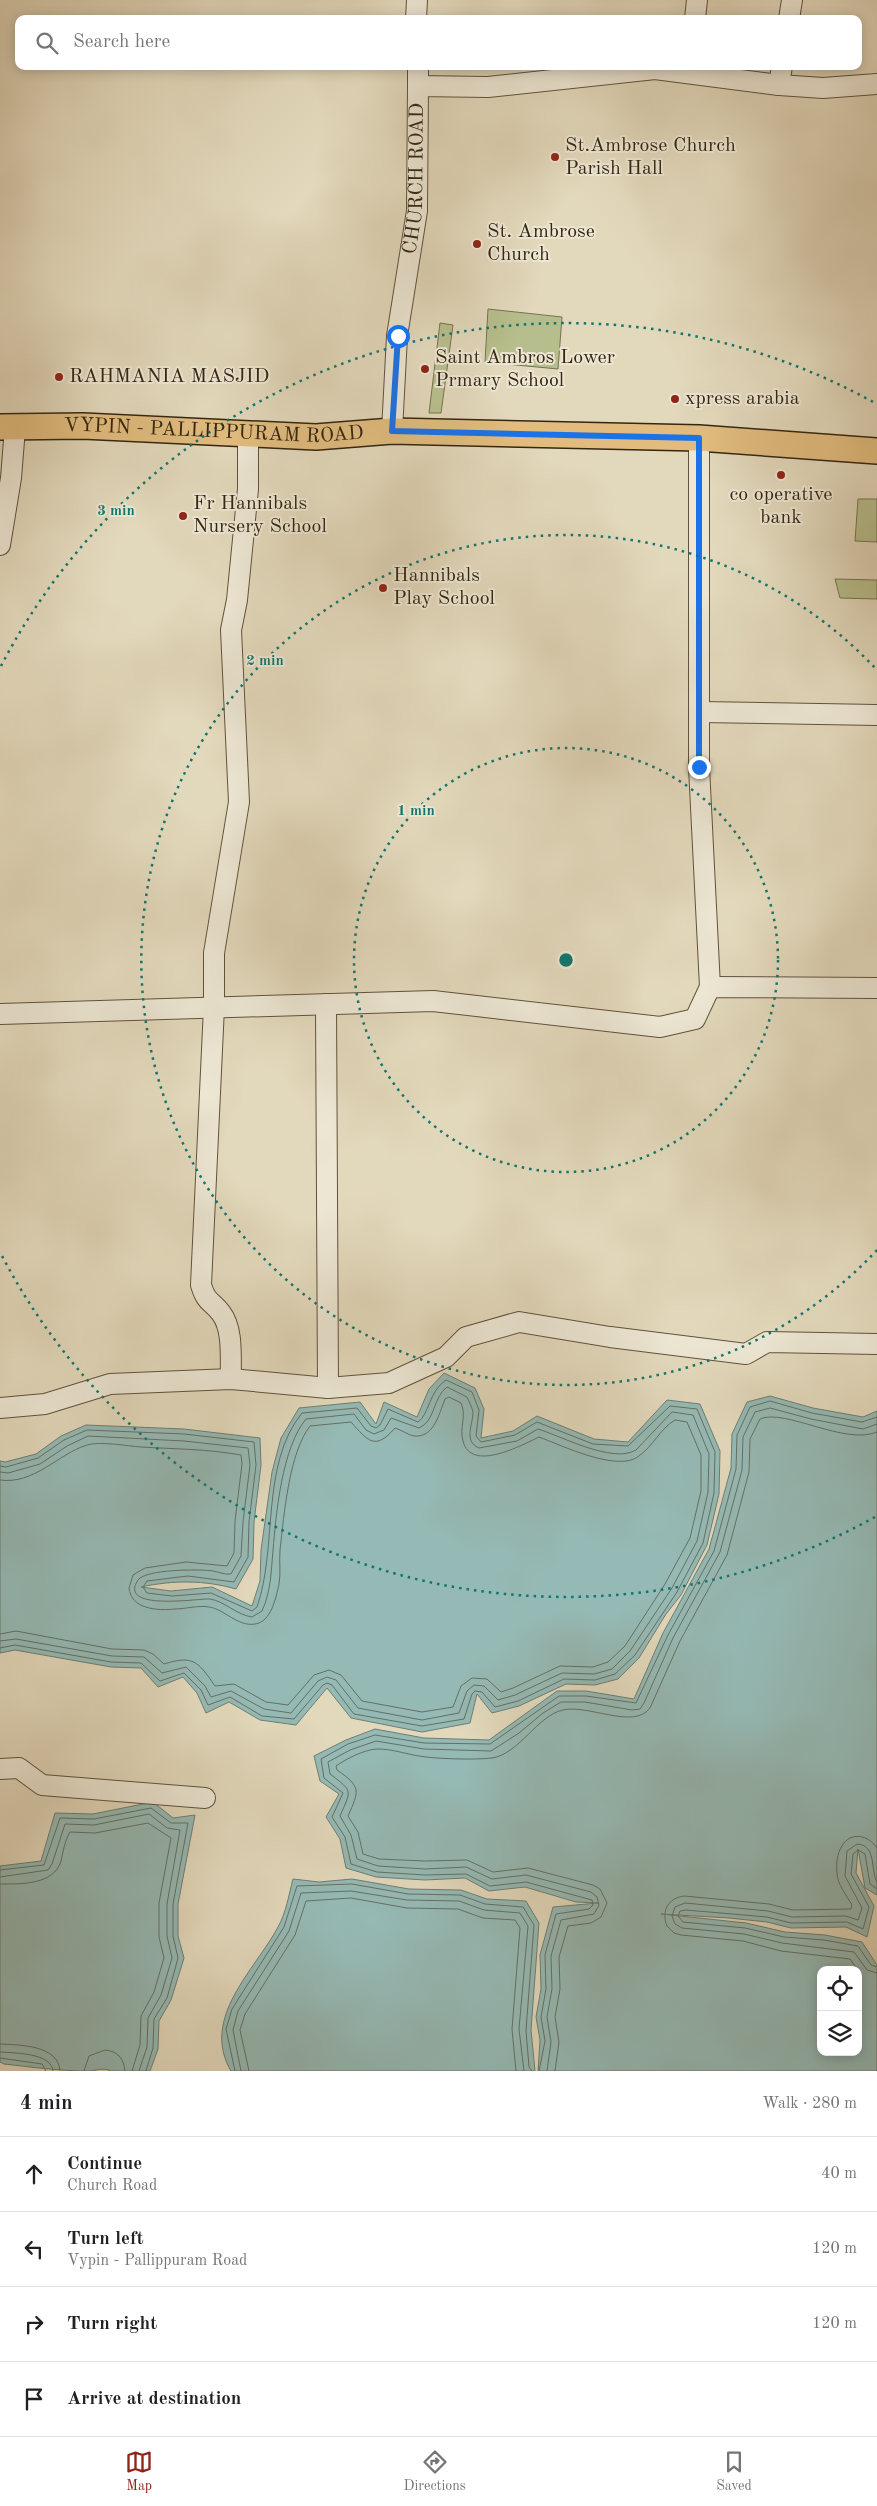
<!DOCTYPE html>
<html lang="en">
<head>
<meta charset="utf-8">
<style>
  :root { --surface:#fff; --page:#f2f2f2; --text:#202124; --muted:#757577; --line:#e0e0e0; --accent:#8f2418 }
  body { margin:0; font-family:"Old Standard TT",serif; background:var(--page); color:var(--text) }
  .controls { position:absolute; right:15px; bottom:15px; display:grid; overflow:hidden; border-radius:10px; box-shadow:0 2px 12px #0003 }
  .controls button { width:45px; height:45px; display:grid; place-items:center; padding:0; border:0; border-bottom:1px solid var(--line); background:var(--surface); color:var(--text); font:25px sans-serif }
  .stop { position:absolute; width:15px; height:15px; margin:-11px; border:4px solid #1a73e8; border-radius:50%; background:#fff }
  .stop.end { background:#1a73e8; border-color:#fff; box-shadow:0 1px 5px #0008 }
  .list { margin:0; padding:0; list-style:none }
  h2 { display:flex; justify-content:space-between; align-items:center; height:65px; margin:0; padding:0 20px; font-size:21px }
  h2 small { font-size:16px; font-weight:400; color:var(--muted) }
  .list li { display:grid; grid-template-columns:32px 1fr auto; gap:15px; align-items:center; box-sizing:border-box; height:75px; padding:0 20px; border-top:1px solid var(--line) }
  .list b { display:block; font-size:19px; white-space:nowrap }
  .list p { margin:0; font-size:16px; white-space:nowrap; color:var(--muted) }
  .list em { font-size:16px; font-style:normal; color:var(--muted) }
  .icon { flex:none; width:28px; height:28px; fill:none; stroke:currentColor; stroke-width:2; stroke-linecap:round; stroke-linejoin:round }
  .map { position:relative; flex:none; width:877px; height:2071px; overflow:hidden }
  .search { position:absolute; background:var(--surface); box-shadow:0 2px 12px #0003; left:15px; right:15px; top:15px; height:55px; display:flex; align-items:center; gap:12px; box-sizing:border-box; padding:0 18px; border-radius:10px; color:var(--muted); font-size:19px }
  .sheet { height:365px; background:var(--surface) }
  nav { display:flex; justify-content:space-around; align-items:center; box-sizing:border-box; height:70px; border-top:1px solid var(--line); background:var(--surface); font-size:14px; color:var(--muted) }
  nav a { display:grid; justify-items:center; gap:2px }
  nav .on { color:var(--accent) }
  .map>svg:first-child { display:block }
</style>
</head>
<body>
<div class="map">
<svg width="877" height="2071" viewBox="0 0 877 2071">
  <rect width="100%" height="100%" fill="#e2d8bb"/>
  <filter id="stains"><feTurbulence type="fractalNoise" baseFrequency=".004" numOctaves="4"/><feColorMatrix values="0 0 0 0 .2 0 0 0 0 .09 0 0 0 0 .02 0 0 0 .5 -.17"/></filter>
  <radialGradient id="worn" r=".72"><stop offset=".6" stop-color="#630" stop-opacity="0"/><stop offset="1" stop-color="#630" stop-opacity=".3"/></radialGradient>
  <path fill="#b7be8d" stroke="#767250" d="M488 309 562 317 558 369 485 362Z
    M440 323 453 325 441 413H429Z
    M858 499H877V542L855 541Z
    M835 579 877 580V599L840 598Z"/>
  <path fill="#95b9b4" stroke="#6e7e73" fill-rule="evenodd" d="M444 1373 475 1388 484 1409 481 1438 513 1431 537 1416 594 1439 628 1442 667 1400 700 1404 720 1451 719 1494 707 1545 681 1595 666 1614 639 1658 618 1679 595 1685 566 1684 519 1706 492 1713 477 1694 470 1723 422 1732 351 1718 327 1688 296 1725 260 1720 229 1702 206 1713 197 1693 183 1677 158 1687 141 1668 111 1667 15 1650 0 1653V1461L5 1462 36 1454 61 1436 86 1425 184 1429 260 1438 261 1465 254 1522 253 1559 236 1589C204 1580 174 1580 141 1587L171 1591 212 1587 252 1606 260 1581 261 1550 272 1472 281 1438 299 1408 360 1402 376 1424 384 1402 417 1417 429 1389Z
    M770 1396 813 1408 863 1417 877 1411V1895L865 1888 858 1849 856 1873 874 1906 867 1937 846 1927 791 1928 767 1922 729 1918 661 1914 746 1923 785 1932 825 1935 862 1942 877 1965V2071H538L540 2040 536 2017 541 1989 540 1955 553 1907 598 1903 576 1902 525 1887 489 1891 465 1878 425 1880 376 1877 346 1868 340 1839 326 1817 339 1794 320 1781 314 1756 346 1740 375 1729 424 1738 489 1740 557 1691H586L634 1699 663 1633 709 1549 731 1468 732 1434 747 1402ZM821 1970H858V2052H821Z
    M153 1802 173 1818 195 1815 178 1904V1936L184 1958 171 2000 159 2021 158 2049 150 2071H111C103 2067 96 2071 88 2071 59 2071 32 2067 4 2064L0 2062V1866L41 1861 55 1813 93 1814Z
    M293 1879 319 1882 352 1879 409 1889 461 1890 487 1899 526 1901 539 1923 531 2030 535 2071H231C200 2018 255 1970 278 1927 286 1913 289 1894 293 1879Z"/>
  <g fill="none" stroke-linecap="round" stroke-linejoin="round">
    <path stroke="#647063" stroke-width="1" d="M0 1466 6 1467 38 1458 64 1440 87 1430 184 1434 254 1442 256 1465 249 1522 248 1557 234 1582 188 1576 147 1581 143 1587 147 1593 172 1596 211 1593 252 1611 257 1607C278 1547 260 1465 302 1413L357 1408 371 1426 376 1428 380 1425 388 1409 418 1422C429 1415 429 1391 446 1380L472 1392 479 1410 476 1436 481 1442 515 1435 537 1422 593 1444 628 1446 670 1406 697 1409 715 1452 714 1493 703 1543 677 1592 635 1655 615 1674 595 1680 564 1679 518 1701 495 1707 482 1692 475 1691 472 1694 464 1719 422 1726 354 1714 332 1685 327 1683 323 1685 294 1719 262 1716 230 1697 208 1705 201 1690 184 1673 160 1681 141 1663 111 1662 15 1645 0 1648
      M0 1472 8 1473 40 1464 67 1446 88 1436 184 1441 248 1448 250 1465 243 1522 241 1556 231 1574C225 1575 219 1572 213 1571 200 1569 146 1569 138 1580 117 1612 201 1598 210 1599 224 1601 237 1615 252 1617L262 1611C271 1591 271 1572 273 1551 276 1513 282 1448 306 1419L354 1414 366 1430 374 1434 384 1430 391 1418 419 1428C435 1422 433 1397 447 1387L467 1397C469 1402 472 1407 473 1412 473 1425 463 1441 479 1448L517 1441 538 1429C561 1436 613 1464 636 1450L672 1412 693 1415 709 1454 708 1492 697 1541 672 1588 630 1651 612 1669 594 1674 562 1673 515 1695 498 1700 484 1686 474 1685 467 1691 459 1713 422 1720 358 1708 336 1680 327 1677 318 1681 291 1713 264 1709 231 1691 211 1697 205 1686 186 1667 162 1673 144 1657 112 1656 16 1639 0 1641
      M0 1480C34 1485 58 1454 87 1445 99 1441 128 1446 141 1447 174 1449 208 1449 241 1455L242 1464 235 1521 234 1553 227 1566 186 1562 145 1568 133 1575 129 1588C131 1609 157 1611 175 1609 185 1609 199 1605 209 1607 224 1609 238 1627 255 1624 271 1622 276 1598 279 1584 281 1573 279 1561 280 1550 284 1515 289 1453 310 1426L351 1422C368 1441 375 1451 395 1428 402 1430 408 1435 414 1436 434 1438 439 1414 445 1399L449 1397 461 1403C467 1416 459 1428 463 1441 471 1473 522 1445 539 1437 561 1445 618 1473 639 1456 653 1446 660 1429 675 1420L687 1422 701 1455V1491L690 1538 665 1584 625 1646 608 1662 593 1667 560 1666 513 1688 501 1692 487 1679 472 1678 461 1686 453 1707 422 1712 362 1701 341 1675 329 1670 314 1675 288 1705 266 1702 234 1684 215 1686C198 1661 193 1655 164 1664L153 1654 144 1650 112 1649 16 1631 0 1634
      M0 1870 44 1865 60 1818 94 1819 151 1808 171 1823H188L173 1904V1936L178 1958 167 1998 154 2019 153 2048 146 2071
      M0 1877 48 1870 52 1864 65 1824 94 1825 149 1814 167 1828 180 1830 167 1904V1936L172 1958 161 1995 148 2018 147 2047 139 2071
      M877 1882C870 1870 877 1845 857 1844L847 1851 845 1876 862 1908 858 1920 846 1916 792 1917 768 1911 685 1903 675 1907 672 1916 675 1924 682 1928 744 1934 782 1943 854 1952 867 1970 877 1973
      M0 1884C21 1884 54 1885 61 1861 63 1852 65 1840 70 1832L95 1833 148 1823 171 1838 159 1903V1937L164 1958 154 1992 141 2016 140 2045 132 2071
      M877 1889 870 1884 865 1854 858 1850 853 1854 851 1874 869 1907 863 1929 847 1922 791 1923 767 1917 686 1910 680 1911 678 1916 683 1922 745 1928 784 1937 824 1940 858 1946 871 1965 877 1967
      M858 1970 850 1959 781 1951 743 1941 681 1935 674 1933 667 1926C661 1911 668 1898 684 1896L769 1904 793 1910 851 1909 852 1905C847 1896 837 1884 837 1873 836 1865 837 1853 842 1846 850 1831 869 1835 877 1848
      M0 2044C20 2045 59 2045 60 2071
      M0 2052C15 2053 52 2053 53 2071
      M0 2058 42 2064 46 2071
      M84 2071 89 2056 105 2050C117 2051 124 2058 125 2071
      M235 2071 226 2029 232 2009 284 1927 297 1886 352 1884 408 1894 460 1895 485 1904 523 1907 534 1925 526 2030 529 2067 532 2071
      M241 2071 233 2030 238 2011 289 1931 301 1893 351 1891 407 1900 459 1901 484 1910 520 1913 528 1926 519 2029 524 2071
      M249 2071 240 2030 245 2014 295 1935 306 1901 351 1898 407 1908 458 1909 483 1918 515 1920 520 1928 512 2029 516 2071
      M539 2071 545 2041 541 2017 546 1989 545 1955 556 1914 589 1909 593 1905 592 1900 526 1882 490 1886 466 1874 425 1875 377 1872 351 1864 345 1837 332 1817 343 1793 324 1778 321 1759 348 1744 375 1735 424 1743 490 1744 559 1696H586L636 1703 668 1635 714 1551 736 1469 737 1435 750 1407 770 1401 812 1413 862 1422 877 1417
      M547 2071 551 2042 547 2017 552 1989 551 1956 561 1920 594 1914 599 1905 597 1897 591 1892 526 1875 492 1879 466 1867 425 1869 378 1866 357 1859 351 1835 340 1816C351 1790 354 1792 330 1774L328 1762 350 1750 376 1741 424 1749 491 1751 519 1733 543 1713 561 1702H585L632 1710 640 1709 644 1703 673 1638 720 1552 742 1470 743 1437 755 1412 770 1408 811 1419 863 1429 877 1424
      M555 2071 559 2042 555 2017 560 1989 559 1957 568 1926 591 1923 601 1917 607 1903 600 1889 593 1885 528 1868 493 1872 467 1860 425 1861 379 1859 363 1854 358 1832 348 1816C359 1791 362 1787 337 1770L336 1766C346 1759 365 1749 378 1749 392 1749 406 1754 419 1756 436 1759 475 1760 492 1758 519 1754 538 1715 563 1710 588 1704 634 1730 650 1708L680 1641 727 1555 749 1472 750 1439 760 1419C785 1408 845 1446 877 1432"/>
    <g stroke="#60523c" stroke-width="22">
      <g id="minor">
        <path d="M416 19 417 0"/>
        <path d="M695 19 697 0"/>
        <path d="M789 19 792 0"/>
        <path d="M418 66V86"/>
        <path d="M779 85 782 66"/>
        <path id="s1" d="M392 431 397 336 417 211 418 86 488 87 655 69 779 85 823 88 877 84"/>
        <path d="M699 438V767L710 987"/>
        <path d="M0 545 11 478 15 428"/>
        <path d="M699 712 877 715"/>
        <path d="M326 1004 328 1388"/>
        <path d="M0 1014 433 1001 660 1027 695 1019 710 987 877 988"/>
        <path d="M231 1379C230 1360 234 1330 221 1313 211 1300 207 1304 201 1285L214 1007V953L239 802 231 630 237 600 248 489V434"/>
        <path d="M0 1408 45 1404 110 1384 231 1379 328 1388 389 1383 446 1357 466 1337 519 1322 610 1337 746 1354 767 1342 877 1344"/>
        <path d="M0 1769 19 1768 42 1785 205 1798"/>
      </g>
    </g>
    <g stroke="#342612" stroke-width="28">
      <g id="major">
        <path id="s2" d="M0 427 83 426 316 437 392 431 699 438 877 451"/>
      </g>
    </g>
    <use href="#minor" stroke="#ece6d3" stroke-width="20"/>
    <use href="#major" stroke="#e1bc7e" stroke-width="25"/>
  </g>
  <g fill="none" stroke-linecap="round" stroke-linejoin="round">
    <path stroke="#1a73e8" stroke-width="6" d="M398 336 392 431 699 438V767"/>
  </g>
  <g fill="none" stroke="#0f766e" stroke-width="2.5" stroke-dasharray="2.5 5">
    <circle cx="566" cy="960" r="212"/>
    <path d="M877 1250A425 425 0 1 1 877 670"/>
    <path d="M875 1517A637 637 0 0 1 1 1254M1 666A637 637 0 0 1 875 403"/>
  </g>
  <g fill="#8f2418" stroke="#ece6d3" stroke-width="2">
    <circle cx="555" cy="157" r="5"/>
    <circle cx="477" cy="244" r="5"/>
    <circle cx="425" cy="369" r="5"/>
    <circle cx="59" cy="377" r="5"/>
    <circle cx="675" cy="399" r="5"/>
    <circle cx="781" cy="475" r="5"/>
    <circle cx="183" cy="516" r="5"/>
    <circle cx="383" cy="588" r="5"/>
  </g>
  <g text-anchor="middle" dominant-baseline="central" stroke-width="4" stroke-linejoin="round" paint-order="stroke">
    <g font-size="20" fill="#342612" stroke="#ece6d3" text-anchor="start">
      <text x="565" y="146">St.Ambrose Church<tspan x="565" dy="23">Parish Hall</tspan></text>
      <text x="487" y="232">St. Ambrose<tspan x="487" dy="23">Church</tspan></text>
      <text x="435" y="358">Saint Ambros Lower<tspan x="435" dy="23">Prmary School</tspan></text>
      <text x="69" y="377">RAHMANIA MASJID</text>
      <text x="685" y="399">xpress arabia</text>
      <text x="781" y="495" text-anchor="middle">co operative<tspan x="781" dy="23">bank</tspan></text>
      <text x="193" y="504">Fr Hannibals<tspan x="193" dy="23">Nursery School</tspan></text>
      <text x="393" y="576">Hannibals<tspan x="393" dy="23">Play School</tspan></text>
    </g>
    <g font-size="20" fill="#342612" stroke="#ece6d3">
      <text stroke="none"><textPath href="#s1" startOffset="254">CHURCH ROAD</textPath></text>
      <text stroke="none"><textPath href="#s2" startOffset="214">VYPIN - PALLIPPURAM ROAD</textPath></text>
    </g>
  </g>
  <circle cx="566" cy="960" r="8" fill="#0f766e" stroke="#ece6d3" stroke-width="2.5"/>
  <g font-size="15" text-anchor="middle" font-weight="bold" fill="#0f766e" stroke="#ece6d3" stroke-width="4" stroke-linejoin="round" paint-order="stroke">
    <text x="116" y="515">3 min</text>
    <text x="265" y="665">2 min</text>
    <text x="416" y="815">1 min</text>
  </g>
  <rect width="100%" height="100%" filter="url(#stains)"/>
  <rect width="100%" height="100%" fill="url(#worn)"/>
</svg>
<div class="controls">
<button><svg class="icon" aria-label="locate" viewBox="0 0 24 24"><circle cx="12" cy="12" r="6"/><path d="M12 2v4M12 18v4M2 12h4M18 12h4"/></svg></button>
<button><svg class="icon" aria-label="layers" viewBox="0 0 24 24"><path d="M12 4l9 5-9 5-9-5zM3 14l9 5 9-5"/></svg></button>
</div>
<div class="stop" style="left:398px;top:336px"></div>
<div class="stop end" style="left:699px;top:767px"></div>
<div class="search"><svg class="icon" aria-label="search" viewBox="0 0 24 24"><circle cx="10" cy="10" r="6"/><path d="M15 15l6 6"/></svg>Search here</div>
</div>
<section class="sheet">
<h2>4 min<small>Walk · 280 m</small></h2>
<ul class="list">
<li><svg class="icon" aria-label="ahead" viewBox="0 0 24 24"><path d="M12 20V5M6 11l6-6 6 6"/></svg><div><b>Continue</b><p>Church Road</p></div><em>40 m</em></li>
<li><svg class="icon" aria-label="left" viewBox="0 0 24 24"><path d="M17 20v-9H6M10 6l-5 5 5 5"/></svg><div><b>Turn left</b><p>Vypin - Pallippuram Road</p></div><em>120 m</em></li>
<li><svg class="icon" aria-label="right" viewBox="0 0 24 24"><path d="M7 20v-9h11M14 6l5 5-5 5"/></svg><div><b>Turn right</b></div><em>120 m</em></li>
<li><svg class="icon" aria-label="arrive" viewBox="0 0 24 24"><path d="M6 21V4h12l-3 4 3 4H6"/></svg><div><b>Arrive at destination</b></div></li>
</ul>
</section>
<nav>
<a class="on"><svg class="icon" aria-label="map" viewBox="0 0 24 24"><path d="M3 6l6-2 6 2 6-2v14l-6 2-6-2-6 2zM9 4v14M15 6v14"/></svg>Map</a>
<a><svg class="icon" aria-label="directions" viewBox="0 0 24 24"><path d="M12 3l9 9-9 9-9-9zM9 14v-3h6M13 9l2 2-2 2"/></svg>Directions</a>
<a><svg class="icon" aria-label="saved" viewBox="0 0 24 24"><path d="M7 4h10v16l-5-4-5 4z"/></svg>Saved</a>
</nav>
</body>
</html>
